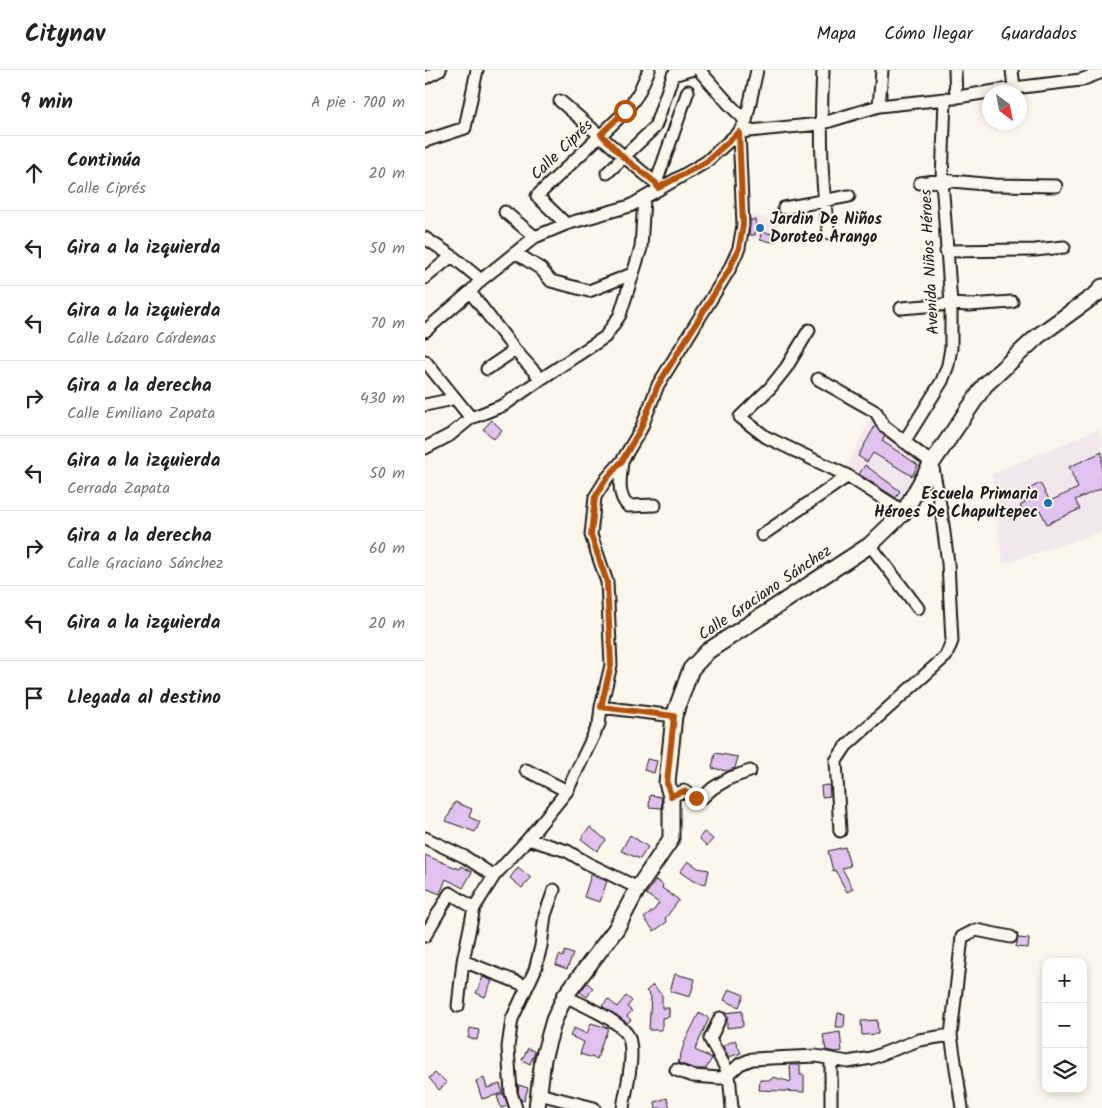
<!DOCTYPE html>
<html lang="es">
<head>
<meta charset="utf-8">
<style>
  :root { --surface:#fff; --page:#f2f2f2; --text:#222; --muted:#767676; --line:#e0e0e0 }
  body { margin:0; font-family:Kalam,sans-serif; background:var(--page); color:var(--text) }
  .controls { position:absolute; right:15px; bottom:15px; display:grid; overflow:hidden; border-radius:10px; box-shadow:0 2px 8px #0003 }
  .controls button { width:45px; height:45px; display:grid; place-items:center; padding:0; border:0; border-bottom:1px solid var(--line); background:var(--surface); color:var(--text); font:25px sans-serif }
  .compass { position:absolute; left:557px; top:15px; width:45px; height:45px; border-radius:50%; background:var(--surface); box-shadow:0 2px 8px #0003; rotate:148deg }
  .stop { position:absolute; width:15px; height:15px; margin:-11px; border:4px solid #b45309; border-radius:50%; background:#fff }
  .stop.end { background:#b45309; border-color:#fff; box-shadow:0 1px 5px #0008 }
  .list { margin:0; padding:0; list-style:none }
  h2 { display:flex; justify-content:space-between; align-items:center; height:65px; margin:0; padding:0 20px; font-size:21px }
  h2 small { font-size:16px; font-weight:400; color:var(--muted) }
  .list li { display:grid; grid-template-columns:32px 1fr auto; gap:15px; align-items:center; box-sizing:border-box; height:75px; padding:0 20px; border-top:1px solid var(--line) }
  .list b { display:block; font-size:19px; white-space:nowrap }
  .list p { margin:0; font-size:16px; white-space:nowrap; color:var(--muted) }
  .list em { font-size:16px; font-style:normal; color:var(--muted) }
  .icon { flex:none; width:28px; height:28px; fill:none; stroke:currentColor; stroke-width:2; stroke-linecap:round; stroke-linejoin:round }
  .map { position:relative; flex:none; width:677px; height:1038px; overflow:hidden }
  header { display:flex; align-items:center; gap:30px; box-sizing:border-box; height:70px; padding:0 25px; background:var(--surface); border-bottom:1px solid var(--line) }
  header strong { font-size:24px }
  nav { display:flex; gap:28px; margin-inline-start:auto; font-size:18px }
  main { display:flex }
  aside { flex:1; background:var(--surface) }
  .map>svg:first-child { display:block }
</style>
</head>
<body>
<header>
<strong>Citynav</strong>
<nav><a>Mapa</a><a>Cómo llegar</a><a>Guardados</a></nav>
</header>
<main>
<aside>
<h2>9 min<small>A pie · 700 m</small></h2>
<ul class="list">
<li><svg class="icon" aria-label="ahead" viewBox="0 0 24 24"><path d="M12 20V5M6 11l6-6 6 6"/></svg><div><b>Continúa</b><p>Calle Ciprés</p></div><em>20 m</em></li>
<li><svg class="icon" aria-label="left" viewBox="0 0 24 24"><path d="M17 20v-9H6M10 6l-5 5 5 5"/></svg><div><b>Gira a la izquierda</b></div><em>50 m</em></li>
<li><svg class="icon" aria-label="left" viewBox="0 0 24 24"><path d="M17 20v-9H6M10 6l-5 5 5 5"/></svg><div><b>Gira a la izquierda</b><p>Calle Lázaro Cárdenas</p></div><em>70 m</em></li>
<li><svg class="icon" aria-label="right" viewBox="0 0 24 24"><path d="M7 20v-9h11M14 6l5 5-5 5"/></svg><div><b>Gira a la derecha</b><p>Calle Emiliano Zapata</p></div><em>430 m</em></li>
<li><svg class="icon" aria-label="left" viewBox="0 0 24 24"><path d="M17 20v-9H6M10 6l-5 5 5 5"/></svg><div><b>Gira a la izquierda</b><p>Cerrada Zapata</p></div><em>50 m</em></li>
<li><svg class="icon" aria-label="right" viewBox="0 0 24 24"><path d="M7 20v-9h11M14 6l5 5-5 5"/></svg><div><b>Gira a la derecha</b><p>Calle Graciano Sánchez</p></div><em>60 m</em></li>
<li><svg class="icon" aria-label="left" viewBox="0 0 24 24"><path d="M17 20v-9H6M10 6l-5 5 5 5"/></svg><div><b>Gira a la izquierda</b></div><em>20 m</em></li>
<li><svg class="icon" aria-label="arrive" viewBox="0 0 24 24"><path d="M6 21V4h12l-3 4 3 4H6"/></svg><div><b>Llegada al destino</b></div></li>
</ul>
</aside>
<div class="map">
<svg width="677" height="1038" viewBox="0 0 677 1038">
  <rect width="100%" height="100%" fill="#fbf7ec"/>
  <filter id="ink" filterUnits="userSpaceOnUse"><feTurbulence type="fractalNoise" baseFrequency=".02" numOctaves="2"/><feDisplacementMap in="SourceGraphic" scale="10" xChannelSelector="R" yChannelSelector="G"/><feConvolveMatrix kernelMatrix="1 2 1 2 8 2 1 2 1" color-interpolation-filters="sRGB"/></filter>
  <g filter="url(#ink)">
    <path fill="#f3e7ed" d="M319 144 353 150 350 173 317 166Z
      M447 346 503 394 475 437 419 401Z
      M673 359 677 370V462L578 494 566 404Z"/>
    <path fill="#e1c1ee" stroke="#1c1c1c" d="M325 150H331L330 165H324Z
      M336 162 349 164 348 172 335 170Z
      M67 350 77 360 69 369 58 359Z
      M450 356 460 366 457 371 493 395 487 406 448 383 442 392 433 386Z
      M677 382V418L650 430 655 439 622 454 615 440 601 447 595 436 600 433 595 424 615 413 625 431 653 418 644 397Z
      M440 395 475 421 471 428 434 404Z
      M290 683 313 687 310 698 302 701 287 698Z
      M222 689 232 691 229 703 219 700Z
      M404 715 405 726 397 727 396 716Z
      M225 725 236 727 237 738 224 737Z
      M30 732 47 739 44 747 55 752 50 762 21 751Z
      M165 757 181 770 172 781 156 769Z
      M279 762 288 769 282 776 274 768Z
      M205 765 223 777 215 789 196 781Z
      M420 777 425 796 417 798 428 819 422 822 410 800 408 801 403 781Z
      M0 785 34 799 36 796 47 802 38 818 21 809 15 824 0 818Z
      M263 791 273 798 284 800 281 814 268 811 255 802Z
      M93 797 106 808 97 818 85 808Z
      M166 805 182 811 175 832 159 827Z
      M231 810 238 815 237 818 254 830 240 849 242 852 229 861 219 848 229 840 234 833 221 824Z
      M593 868 604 869 603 878 591 877Z
      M140 881 148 884 142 899 131 895 134 885 138 887Z
      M250 904 270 909 265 927 245 921Z
      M58 907 67 911 60 927 51 923Z
      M162 913 168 918 162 927 155 922Z
      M228 915 237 925V938H244V947L237 948V960H224L226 926 221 921Z
      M304 919 319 925 314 937 299 930Z
      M201 926 207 931 202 937 207 941 202 946 206 950 202 953 177 936 183 929 192 937Z
      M317 941 318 956 302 958V947L300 943Z
      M274 943 284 948 270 980 287 988 281 999H271L253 993 260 971Z
      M413 943 420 944 419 957H411Z
      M452 950 453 964 437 965 436 951Z
      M166 953 183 958 180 967H179L172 989 155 984 159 972 145 966 149 958 162 964Z
      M45 958 54 960 52 970 43 968Z
      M415 962 417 981 410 982 401 980 398 965Z
      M310 970 316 983 304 987 298 976Z
      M103 978 110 982 105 994 97 990Z
      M365 995H375V1005H379V1022L334 1020 335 1010H346L348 1007 366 1012Z
      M10 1003 14 1007 15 1006 22 1013 14 1020 4 1008Z
      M59 1008 62 1018 75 1014 78 1023 57 1029 51 1011Z
      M94 1015 103 1018 99 1031 96 1030 93 1022Z
      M79 1024 83 1036 76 1038 72 1026Z
      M242 1028 245 1038H231L230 1032Z"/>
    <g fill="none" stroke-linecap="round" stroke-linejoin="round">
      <g stroke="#1c1c1c" stroke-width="15">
        <path id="minor" d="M398 0C395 55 395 109 404 163
          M530 0 531 28
          M587 0 589 18
          M0 8 15 0
          M135 31C167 58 198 87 231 113L233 118
          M454 36 457 0
          M321 51 332 0
          M0 71 40 58 52 0
          M182 103 230 57 248 5 265 0
          M231 113 263 21
          M495 113 517 110 569 115 631 116
          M359 138 424 126
          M80 142 110 167
          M141 154 112 126 201 41 213 24 224 0
          M0 168 27 186 56 210
          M521 181 610 180 639 177
          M91 183 116 199 126 211 164 221 207 204
          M0 208 27 186
          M45 222 90 280 116 309
          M476 238 526 234 544 235 587 232
          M384 260 361 298 345 318 315 347 341 367 423 406 479 442
          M0 261 45 222 56 210 110 167 141 154 205 136 281 92 314 62 395 54 454 36 520 29 589 18 656 10 677 2
          M0 291 46 348
          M62 299 90 280
          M393 309 451 342 459 356 507 393 516 440 523 493 527 571 521 586 421 676 411 691 415 761
          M0 335 24 330 29 327
          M479 372 517 311 523 295 526 278V234L517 110 520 29
          M0 378 25 365 46 348 79 335 116 309 180 267 195 245 216 178 219 128
          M197 391C196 406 191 424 203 436L230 435
          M337 465 423 406
          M445 475 493 538
          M176 637 249 646
          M101 700 142 721
          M246 726 259 721 271 728H277L288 718 305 708 325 701
          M0 768 40 787 69 806
          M103 769 142 781 162 793 213 818
          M0 866 25 823 49 838
          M38 891 102 916
          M140 926C155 934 198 951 204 968 210 988 201 1018 198 1038
          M33 936 38 891 49 838 69 806 103 769 142 721 174 654 176 637 186 595 182 512 166 465 170 427 182 408 197 391 216 359 233 315 304 200 314 178 318 155 314 62 321 51 304 34 274 0
          M295 948 285 969 304 1004 307 1038
          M251 1000 268 1006 295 1008 304 1004 315 994 327 989 391 986 423 992 446 988 494 970 526 965
          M114 1024 169 1038
          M91 1038 86 1023 83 977 87 949 110 900 116 876 120 845 129 820
          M406 1038V990
          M537 1038 526 965 537 867 551 860 586 867"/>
      </g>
      <g stroke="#1c1c1c" stroke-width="19">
        <path id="tertiary" d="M112 1038 118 989 129 950 140 926 191 859 213 818 246 769V726L242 713 249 646 266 599 283 581 445 475 479 442 507 393 560 315 613 266 673 223 677 217"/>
      </g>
      <use href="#minor" stroke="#fbf7ec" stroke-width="11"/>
      <use href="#tertiary" stroke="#fbf7ec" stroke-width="15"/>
    </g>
  </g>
  <g fill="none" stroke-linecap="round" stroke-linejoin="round" filter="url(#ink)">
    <path stroke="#b45309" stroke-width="6" d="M200 41 176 64 198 87 231 113 233 118 281 92 314 62 318 155 314 178 304 200 233 315 216 358 197 391 182 408 170 427 166 465 182 512 186 595 176 637 249 646 242 713 246 726 259 721 271 728"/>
  </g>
  <g fill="#1f6fb2" stroke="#fbf7ec" stroke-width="2">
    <circle cx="335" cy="158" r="5"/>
    <circle cx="623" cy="433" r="5"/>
  </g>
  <g text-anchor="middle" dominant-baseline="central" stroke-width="4" stroke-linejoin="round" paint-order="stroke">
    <g font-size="16" fill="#1c1c1c" stroke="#fbf7ec">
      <text transform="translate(137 80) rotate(-44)">Calle Ciprés</text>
      <text transform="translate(505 192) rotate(-93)">Avenida Niños Héroes</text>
      <text transform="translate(340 523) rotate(-34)">Calle Graciano Sánchez</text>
    </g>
    <g font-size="16" font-weight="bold" fill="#1c1c1c" stroke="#fbf7ec" text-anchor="start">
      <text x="345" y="149">Jardin De Niños<tspan x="345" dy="18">Doroteo Arango</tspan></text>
      <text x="613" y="424" text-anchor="end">Escuela Primaria<tspan x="613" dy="18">Héroes De Chapultepec</tspan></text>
    </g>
  </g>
</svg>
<div class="controls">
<button>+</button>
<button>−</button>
<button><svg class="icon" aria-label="layers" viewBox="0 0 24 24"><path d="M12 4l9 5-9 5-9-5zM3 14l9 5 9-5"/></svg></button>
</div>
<svg class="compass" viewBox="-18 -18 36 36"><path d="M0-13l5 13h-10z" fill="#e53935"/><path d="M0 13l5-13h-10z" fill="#767676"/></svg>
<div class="stop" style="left:200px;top:41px"></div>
<div class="stop end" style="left:271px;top:728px"></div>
</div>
</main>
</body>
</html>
